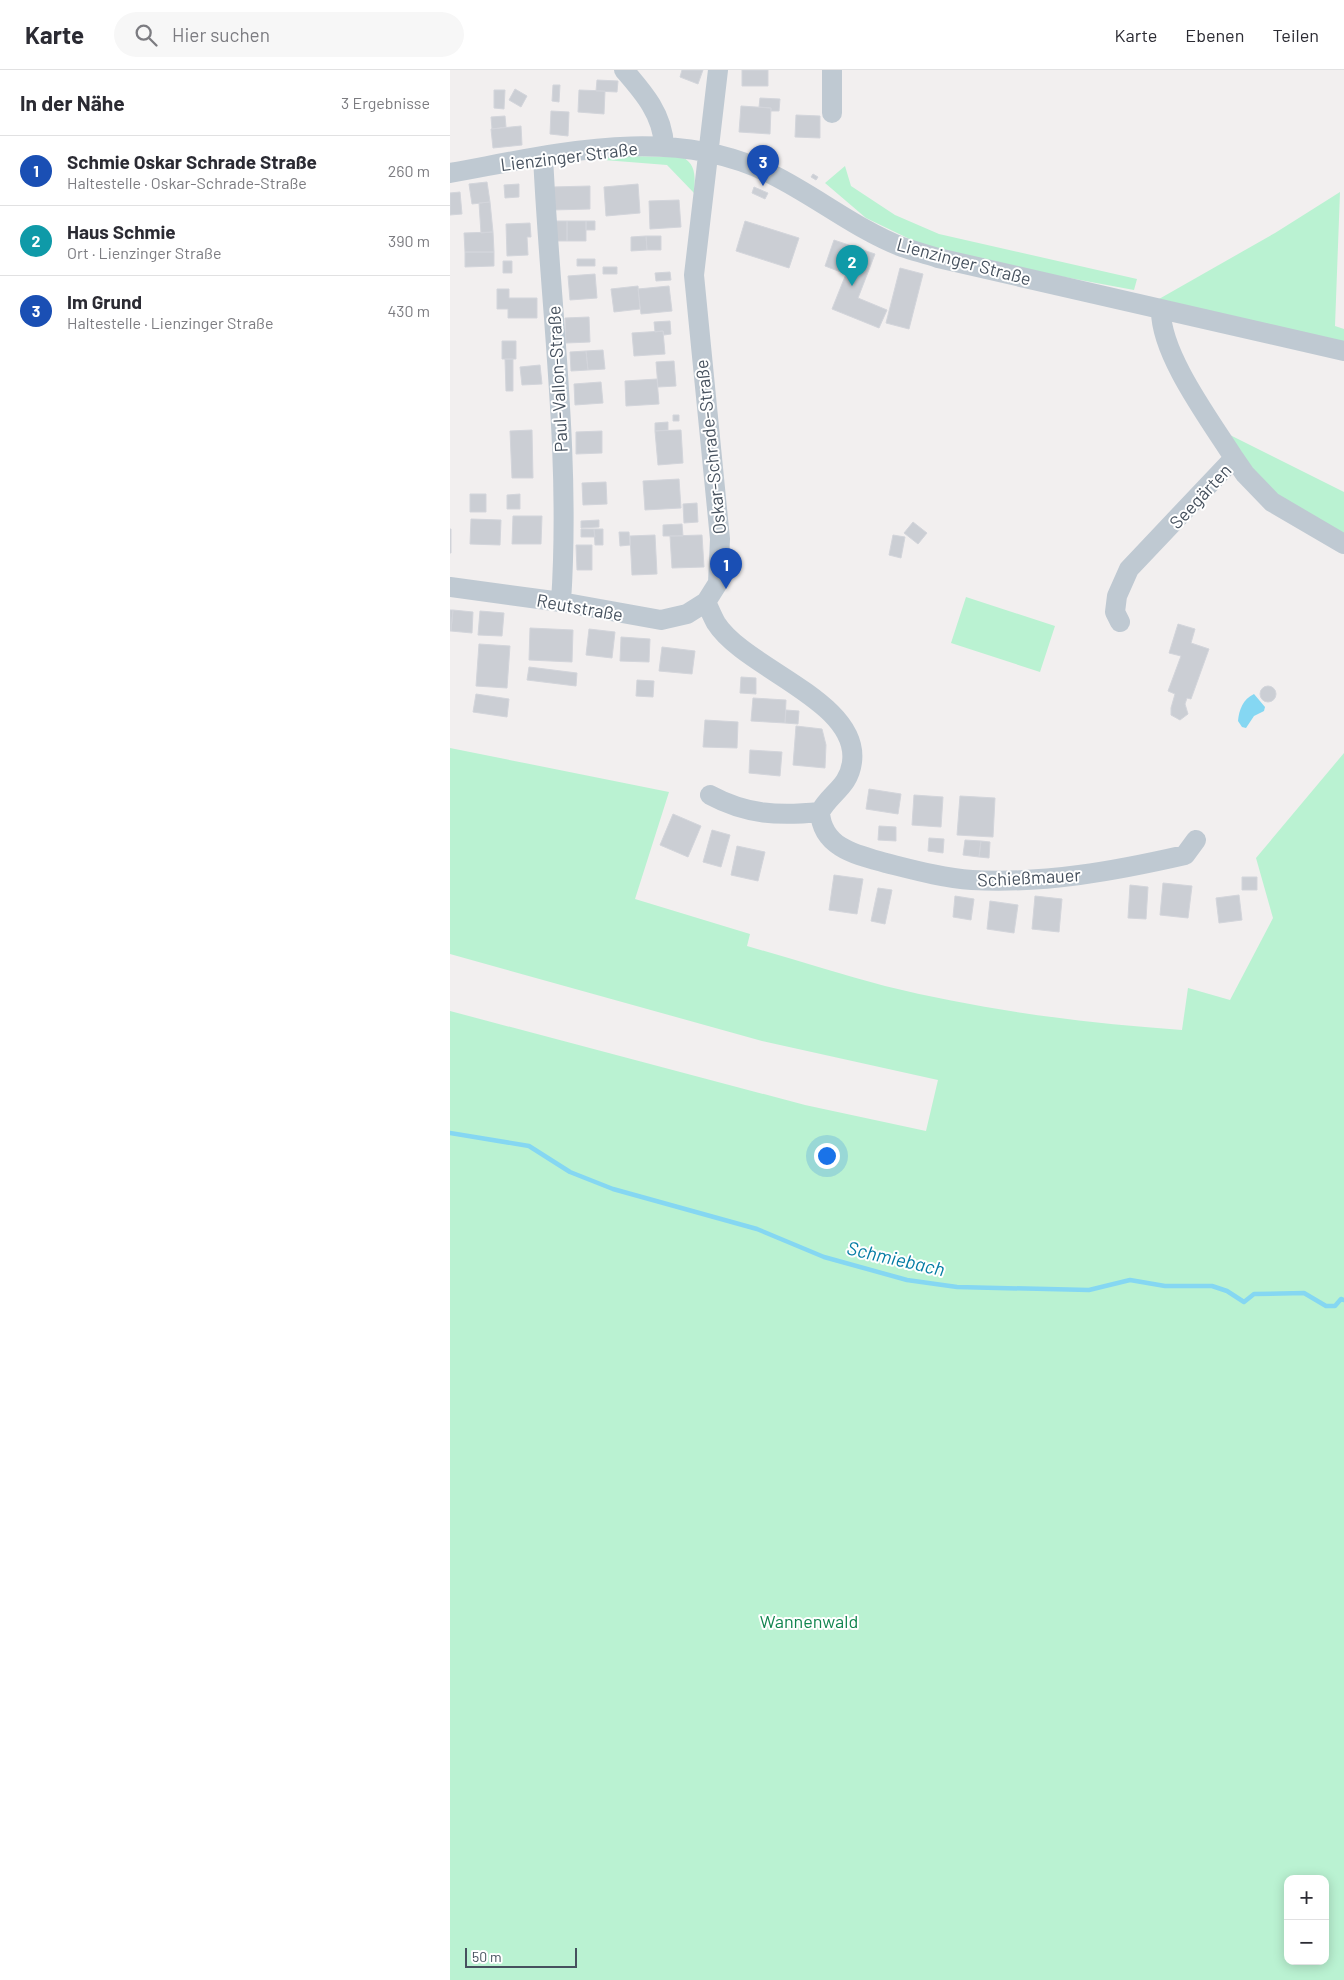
<!DOCTYPE html>
<html lang="de">
<head>
<meta charset="utf-8">
<style>
  :root { --surface:#fff; --page:#f7f7f7; --text:#2b2b33; --muted:#7c7c81; --line:#e1e1e2; --accent:#0d66ee }
  body { margin:0; font-family:Barlow,sans-serif; background:var(--page); color:var(--text) }
  .controls { position:absolute; right:15px; bottom:15px; display:grid; overflow:hidden; border-radius:10px; box-shadow:0 2px 12px #0003 }
  .controls button { width:45px; height:45px; display:grid; place-items:center; padding:0; border:0; border-bottom:1px solid var(--line); background:var(--surface); color:var(--text); font:25px sans-serif }
  .scale { position:absolute; left:15px; bottom:12px; width:112px; box-sizing:border-box; padding-left:5px; border:2px solid #46515e; border-top:0; font-size:14px; line-height:18px; white-space:nowrap; color:#46515e; -webkit-text-stroke:4px #fff; paint-order:stroke }
  .you { position:absolute; left:376px; top:1085px; width:18px; height:18px; margin:-12px; border:4px solid #fff; border-radius:50%; background:#1a73e8; box-shadow:0 0 0 8px #1a73e833 }
  .badge { display:grid; place-items:center; width:32px; height:32px; border-radius:50%; background:var(--accent); color:#fff; font-size:16px; font-weight:700 }
  .pin { position:absolute; translate:-50% -41px; filter:drop-shadow(0 1px 2px #0008) }
  .pin::after { content:''; position:absolute; top:26px; width:18px; height:15px; background:inherit; clip-path:polygon(0 0,100% 0,50% 100%) }
  .list { margin:0; padding:0; list-style:none }
  h2 { display:flex; justify-content:space-between; align-items:center; height:65px; margin:0; padding:0 20px; font-size:21px }
  h2 small { font-size:16px; font-weight:400; color:var(--muted) }
  .list li { display:grid; grid-template-columns:32px 1fr auto; gap:15px; align-items:center; box-sizing:border-box; height:70px; padding:0 20px; border-top:1px solid var(--line) }
  .list b { display:block; font-size:19px; white-space:nowrap }
  .list p { margin:0; font-size:16px; white-space:nowrap; color:var(--muted) }
  .list em { font-size:16px; font-style:normal; color:var(--muted) }
  .icon { flex:none; width:28px; height:28px; fill:none; stroke:currentColor; stroke-width:2; stroke-linecap:round; stroke-linejoin:round }
  .map { position:relative; flex:none; width:894px; height:1910px; overflow:hidden }
  header { display:flex; align-items:center; gap:30px; box-sizing:border-box; height:70px; padding:0 25px; background:var(--surface); border-bottom:1px solid var(--line) }
  header strong { font-size:24px }
  nav { display:flex; gap:28px; margin-inline-start:auto; font-size:18px }
  .search { width:350px; height:45px; background:var(--page); display:flex; align-items:center; gap:12px; box-sizing:border-box; padding:0 18px; border-radius:28px; color:var(--muted); font-size:19px }
  main { display:flex }
  aside { flex:1; background:var(--surface) }
  .map>svg:first-child { display:block }
</style>
</head>
<body>
<header>
<strong>Karte</strong>
<div class="search"><svg class="icon" aria-label="search" viewBox="0 0 24 24"><circle cx="10" cy="10" r="6"/><path d="M15 15l6 6"/></svg>Hier suchen</div>
<nav><a>Karte</a><a>Ebenen</a><a>Teilen</a></nav>
</header>
<main>
<aside>
<h2>In der Nähe<small>3 Ergebnisse</small></h2>
<ul class="list">
<li><span class="badge" style="background:#1a4fb4">1</span><div><b>Schmie Oskar Schrade Straße</b><p>Haltestelle · Oskar-Schrade-Straße</p></div><em>260 m</em></li>
<li><span class="badge" style="background:#0f9aa8">2</span><div><b>Haus Schmie</b><p>Ort · Lienzinger Straße</p></div><em>390 m</em></li>
<li><span class="badge" style="background:#1a4fb4">3</span><div><b>Im Grund</b><p>Haltestelle · Lienzinger Straße</p></div><em>430 m</em></li>
</ul>
</aside>
<div class="map">
<svg width="894" height="1910" viewBox="0 0 894 1910">
  <rect width="100%" height="100%" fill="#f2efef"/>
  <path fill="#baf2d2" fill-rule="evenodd" d="M172 86 232 87C247 94 245 109 244 123L217 95 154 90V88Z
    M395 96 401 116 445 145 489 164 687 209 684 220 587 202 472 175 416 148 375 113Z
    M890 122 885 256 894 259V272L709 229 825 163Z
    M774 362 894 422V469L826 429Z
    M516 527 605 556 590 602 501 573Z
    M0 678 219 722 185 829 300 864 297 876C343 889 389 904 435 916 532 940 633 953 732 960L738 918 780 930 823 848 806 788 894 683V1910H0V941L355 1035 476 1061 488 1010 312 971 0 884ZM838 1809H875V1891H838Z"/>
  <path fill="#85d7f2" d="M804 624 815 637 814 641 804 646 796 658 792 657 788 651C789 640 793 629 804 624Z"/>
  <g fill="none" stroke-linecap="round" stroke-linejoin="round">
    <path stroke="#85d7f2" stroke-width="4.5" d="M0 1063 79 1076 120 1102 163 1119 307 1159 374 1187 457 1210 507 1217 639 1220 680 1210 715 1216H762L777 1221 794 1232 804 1224 854 1223 876 1236H885L891 1229 894 1230"/>
  </g>
  <path fill="#cbced4" stroke="#d3d5db" d="M232 0H253L248 14 230 7Z
    M292 0H318V16H292Z
    M147 10 168 11 167 22 146 21Z
    M103 15H110L109 32 102 31Z
    M65 19 77 26 71 37 59 30Z
    M44 20H55L54 39 44 38Z
    M129 20 155 21 154 44 128 42Z
    M310 28 330 29 329 41H321V38L309 37Z
    M291 36 321 38 320 64 289 62Z
    M101 41 119 42 118 66 100 64Z
    M346 45 370 46V68L345 67Z
    M55 46 56 57 42 59 41 47Z
    M71 56 72 75 43 78 41 59Z
    M363 104 368 107 366 110 361 107Z
    M37 112 40 132 22 134 19 114Z
    M69 114V127L55 128 54 115Z
    M188 114 190 143 156 146 154 117Z
    M140 116V139L102 140V117Z
    M304 117 318 123 315 129 302 123Z
    M10 122 12 144 0 145V123Z
    M229 130 231 157 200 159 199 131Z
    M40 132 43 162 31 163 29 133Z
    M105 151H117V171H105Z
    M117 151H136V171H117Z
    M136 151H145V160H136Z
    M295 151 349 168 339 198 286 181Z
    M80 153 81 167H77L78 185 57 186 56 154Z
    M43 162 44 182H15L14 163Z
    M196 166H211V180H197Z
    M196 166 197 180 181 181V167Z
    M384 170 425 184 408 228 437 240 429 258 382 239 396 204 375 196Z
    M15 182H44V196L15 197Z
    M127 189H145V196H127Z
    M53 191H62V203H53Z
    M153 197H167V204H153Z
    M450 198 473 204 459 259 436 253Z
    M220 202 221 210 206 211 205 203Z
    M145 204 147 228 120 230 118 206Z
    M188 216 190 239 164 242 161 219Z
    M219 216 222 241 191 244 188 219Z
    M47 219H59V228H87V248H58V239H47Z
    M139 247 140 272 116 273 115 248Z
    M220 251 221 264 214 265 213 261 205 262 204 252Z
    M213 261 215 284 184 286 182 263Z
    M52 271H66V289H52Z
    M153 280 155 299 138 300 136 281Z
    M136 281 138 300 121 301 120 282Z
    M55 289H63V321H56Z
    M224 291 226 316 208 317 206 292Z
    M90 295 92 314 72 315 70 297Z
    M207 309 209 334 176 336 175 311Z
    M151 312 153 333 125 335 124 314Z
    M223 345H229V351H223Z
    M218 352V360L205 361V353Z
    M82 360 83 408H62L60 361Z
    M231 360 233 393 208 395 205 361Z
    M152 361V383L126 384V362Z
    M229 409 231 438 195 440 193 411Z
    M156 412 157 434 133 435 132 413Z
    M20 424H36V442H20Z
    M70 424V439H57V425Z
    M247 433 248 452 234 453 233 434Z
    M63 446H92L91 474H62Z
    M21 449 51 450 50 475 20 474Z
    M149 450V457L131 458V451Z
    M463 452 477 463 468 474 454 463Z
    M232 454 233 466H213V455Z
    M0 459H1V483H0Z
    M131 459H144L145 467H131Z
    M144 459H153V475H145Z
    M169 462H179L180 475 170 476Z
    M205 465 207 504 182 505 180 466Z
    M252 465 254 497 222 498 220 466Z
    M443 465 455 467 451 488 439 485Z
    M126 475H142V500H127Z
    M0 540H3L1 561H0Z
    M3 540 23 542 22 563 1 561Z
    M30 541 54 543 52 566 28 565Z
    M728 554 745 559 741 573 759 579 741 629 737 628 735 634 738 644 730 650 721 645V638L725 624 718 621 731 586 719 583Z
    M80 558 123 560 122 592 79 590Z
    M139 559 165 562 162 588 136 585Z
    M171 567 200 569 199 592 170 591Z
    M29 574 60 576 57 618 26 616Z
    M212 577 245 581 242 604 209 601Z
    M79 597 127 603 126 616 77 610Z
    M291 607 306 608V624L290 623Z
    M187 610 204 611 203 627 186 626Z
    M810 624a8 8 0 1 1 16 0a8 8 0 1 1-16 0Z
    M26 624 59 629 57 647 23 642Z
    M303 628 336 630 335 653 301 651Z
    M336 640 349 641 348 654 335 653Z
    M255 650 288 652 287 678 253 677Z
    M346 656 372 659 376 675 375 698 343 695Z
    M300 680 332 682 330 706 299 703Z
    M419 719 451 724 448 744 416 739Z
    M464 725 493 727 491 757 462 755Z
    M510 726 545 728 543 767 507 765Z
    M223 744 251 756 238 787 210 775Z
    M429 756 446 757V771L428 770Z
    M262 760 280 765 271 797 253 792Z
    M479 768 494 769 493 783 478 781Z
    M515 770 531 771 529 787 513 785Z
    M531 771 540 772 539 788 529 787Z
    M287 776 315 782 308 811 281 805Z
    M384 805 413 809 407 844 379 840Z
    M792 807H807V820H792Z
    M713 813 742 816 738 848 710 845Z
    M680 815 698 817 696 849 678 848Z
    M428 818 442 820 435 854 421 851Z
    M789 825 792 850 769 853 766 828Z
    M505 826 524 829 521 850 503 847Z
    M585 826 612 829 609 862 582 859Z
    M540 831 568 835 564 863 537 859Z"/>
  <g fill="none" stroke-linecap="round" stroke-linejoin="round">
    <path stroke="#bfc9d2" stroke-width="20" d="M174 0C194 23 213 45 214 76
      M382 0V43
      M93 86C100 235 121 383 111 532
      M0 103C106 84 221 53 323 105 367 127 406 159 452 177 464 181 476 184 488 188L894 281
      M784 388 795 404 822 432 894 474
      M0 517 111 532 211 550 237 544 256 532 268 513 270 469 244 205 268 0
      M256 532C259 538 262 546 266 553 295 599 410 631 402 692 399 717 380 723 370 742
      M670 552 665 542 667 526 679 499 784 388C760 350 711 285 711 241
      M260 725C297 745 329 746 370 742
      M370 742C372 778 407 785 436 793 464 800 493 808 522 810 594 814 665 801 735 785L746 770"/>
  </g>
  <g text-anchor="middle" dominant-baseline="central" stroke-width="4" stroke-linejoin="round" paint-order="stroke">
    <g font-size="18" fill="#46515e" stroke="#fff">
      <text transform="translate(119 86) rotate(-7)">Lienzinger Straße</text>
      <text transform="translate(514 191) rotate(15)">Lienzinger Straße</text>
      <text transform="translate(107 309) rotate(-93)">Paul-Vallon-Straße</text>
      <text transform="translate(260 377) rotate(-96)">Oskar-Schrade-Straße</text>
      <text transform="translate(750 426) rotate(-47)">Seegärten</text>
      <text transform="translate(130 537) rotate(10)">Reutstraße</text>
      <text transform="translate(579 807) rotate(-3)">Schießmauer</text>
    </g>
    <g font-size="18" fill="#11854f" stroke="#fff">
      <text x="359" y="1551">Wannenwald</text>
    </g>
    <g font-size="19" font-style="italic" fill="#047ca4" stroke="#fff">
      <text transform="translate(446 1188) rotate(13)">Schmiebach</text>
    </g>
  </g>
</svg>
<div class="controls">
<button>+</button>
<button>−</button>
</div>
<div class="scale">50 m</div>
<div class="you"></div>
<div class="pin badge" style="left:276px;top:519px;background:#1a4fb4">1</div>
<div class="pin badge" style="left:402px;top:216px;background:#0f9aa8">2</div>
<div class="pin badge" style="left:313px;top:116px;background:#1a4fb4">3</div>
</div>
</main>
</body>
</html>
